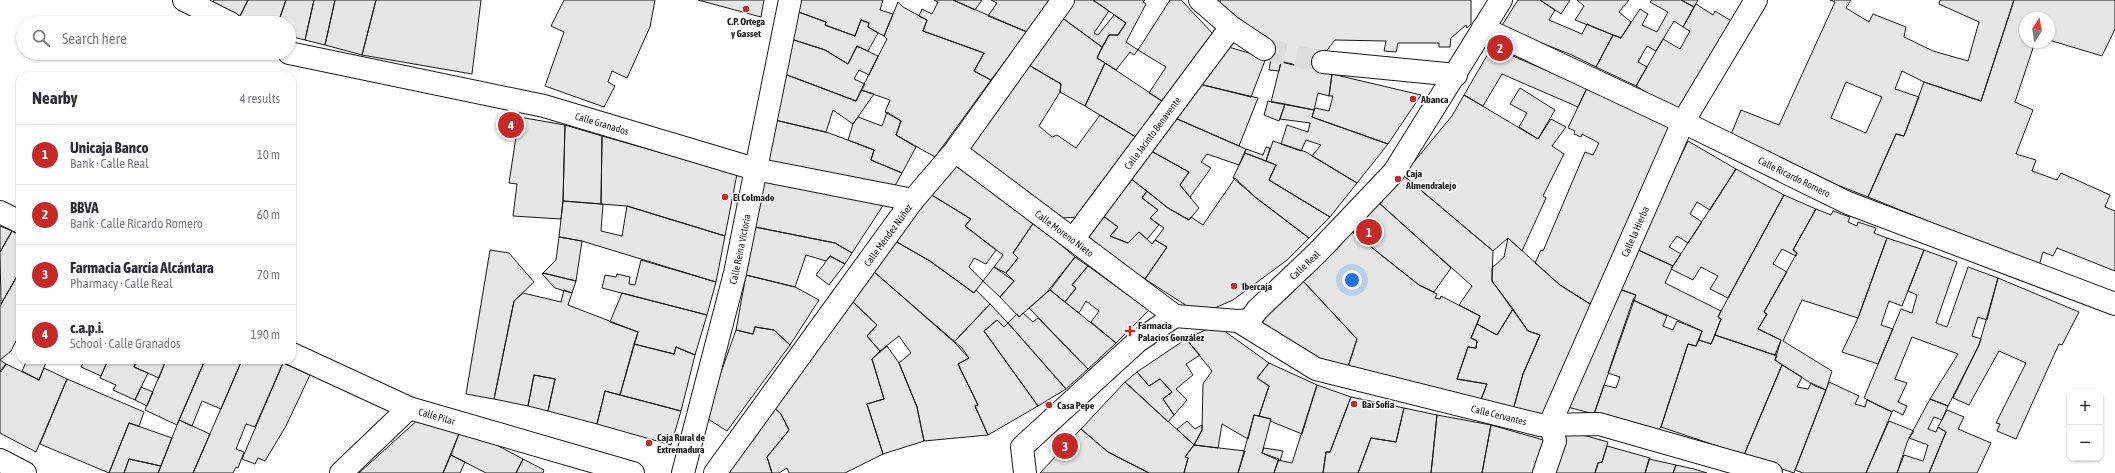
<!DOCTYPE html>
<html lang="en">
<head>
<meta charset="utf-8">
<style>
  :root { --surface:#fff; --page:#f2f2f3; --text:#2b2b33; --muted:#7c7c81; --line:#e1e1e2; --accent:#c62828 }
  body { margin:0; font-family:"Asap Condensed",sans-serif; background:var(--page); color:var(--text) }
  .controls { position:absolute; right:12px; bottom:12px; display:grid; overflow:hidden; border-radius:8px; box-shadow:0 1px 3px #0004 }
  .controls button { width:36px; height:36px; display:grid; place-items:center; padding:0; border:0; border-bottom:1px solid var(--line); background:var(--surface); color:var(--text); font:20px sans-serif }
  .compass { position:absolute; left:2019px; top:12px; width:36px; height:36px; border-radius:50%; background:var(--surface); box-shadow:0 1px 3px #0004; rotate:11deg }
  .you { position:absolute; left:1352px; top:280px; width:14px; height:14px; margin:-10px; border:3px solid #fff; border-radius:50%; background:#1a73e8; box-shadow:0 0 0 6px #1a73e833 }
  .badge { display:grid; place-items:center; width:26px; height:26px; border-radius:50%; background:var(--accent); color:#fff; font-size:13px; font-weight:700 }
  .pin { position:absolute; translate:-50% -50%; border:2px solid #fff; box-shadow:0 1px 4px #0006 }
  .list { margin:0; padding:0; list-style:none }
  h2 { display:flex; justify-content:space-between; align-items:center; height:52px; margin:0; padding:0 16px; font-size:17px }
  h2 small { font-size:13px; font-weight:400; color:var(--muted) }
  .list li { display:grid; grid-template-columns:26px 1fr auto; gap:12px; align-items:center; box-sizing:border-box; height:60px; padding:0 16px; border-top:1px solid var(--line) }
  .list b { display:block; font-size:15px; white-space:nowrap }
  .list p { margin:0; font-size:13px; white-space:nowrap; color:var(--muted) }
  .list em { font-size:13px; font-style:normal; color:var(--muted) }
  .icon { flex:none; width:22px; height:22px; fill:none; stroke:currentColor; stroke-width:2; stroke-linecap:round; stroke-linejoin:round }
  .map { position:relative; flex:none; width:2115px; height:473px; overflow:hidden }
  .search { position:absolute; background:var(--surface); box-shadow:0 1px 3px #0004; left:16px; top:16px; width:280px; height:44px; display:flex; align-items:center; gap:10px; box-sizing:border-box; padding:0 14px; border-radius:22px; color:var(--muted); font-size:15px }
  .panel { position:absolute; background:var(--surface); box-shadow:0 1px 3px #0004; left:16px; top:72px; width:280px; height:292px; border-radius:12px }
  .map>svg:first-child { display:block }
</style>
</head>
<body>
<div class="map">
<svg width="2115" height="473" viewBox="0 0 2115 473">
  <rect width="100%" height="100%" fill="#fff"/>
  <path fill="#e6e6e6" stroke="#1a1a1a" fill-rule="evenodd" d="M214 0H248L240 16 213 2Z
    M248 0H286L278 23H254L240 16Z
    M286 0H314L305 40 289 36V23H278Z
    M314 0H335L325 45 305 40Z
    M335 0H376L362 55 325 45Z
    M376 0H481L472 74 362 55Z
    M564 0H655L650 27 627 78 612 71 608 82 615 86 604 107 545 86 564 32 551 26Z
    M698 0H764L761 17Z
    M796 0H883L880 10 893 14 884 36 868 27 869 23 861 20 855 36 825 25 826 22 793 10Z
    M934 0H953L1027 32 991 80 974 71 984 53 923 31 927 20 919 16 922 9 932 14 938 2Z
    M953 0H982L975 10Z
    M991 0H1051L1027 32 988 16 997 3Z
    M1073 0H1093L1109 11 1094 33 1098 35 1114 15 1126 23 1118 35H1109L1102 47 1061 17Z
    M1093 0H1145L1143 2 1146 4 1126 42 1138 50 1134 55 1130 52 1116 70 1097 58 1109 35H1118L1126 23Z
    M1170 0H1181L1215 36 1165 103 1149 93 1166 67 1138 50Z
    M1220 0H1471V24L1467 28 1466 25 1451 38 1450 47H1439V43H1398L1396 52 1384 51 1386 41 1335 40 1325 53 1321 71 1263 57 1266 36 1248 35 1220 9Z
    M1518 0H1540L1555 10 1549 20 1582 34 1587 24 1613 35 1596 67 1572 55 1501 27Z
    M1540 0H1570L1561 14Z
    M1577 0H1629L1619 12 1631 22 1621 38 1575 20 1584 6Z
    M1652 0H1681L1694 7 1683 27 1674 21 1656 51 1647 46 1638 62 1647 67 1636 86 1596 67 1613 35 1621 38 1640 9 1648 14 1642 25 1657 32 1668 12 1650 2Z
    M1681 0H1698L1694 7Z
    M1830 0H1851L1846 8 1869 22 1873 14 1906 27 1904 37 1933 51 1968 61 1979 22 1939 4 1940 0H2014L1981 101 1924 82 1902 71 1895 89 1919 97 1904 136 1896 134 1868 197 1784 164 1730 137 1741 110 1779 125 1835 2ZM1846 82 1882 97 1866 133 1831 118Z
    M2014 0H2115V29L2102 56 2049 40V18H2025V42H2035L2015 102 2033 110 2016 154 2036 160 2032 171 2057 180 2061 173 2110 195 2105 207 2115 211V271L2057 248 2053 256 2043 252 2039 266 1868 197 1896 134 1904 136 1924 82 1981 101Z
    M898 2 903 7 927 20 923 31 984 53 974 71 991 80 935 157 896 135 901 121 885 112 890 100 861 90 887 39 884 36Z
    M1696 4 1713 15 1715 11 1733 22 1681 113 1636 86 1663 39 1680 49 1690 31 1683 27Z
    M793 10 826 22 825 25 855 36 861 20 869 23 868 27 878 33 868 51 857 46 848 64 825 50 788 38Z
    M1061 17 1102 47 1097 58 1105 63 1085 106 1060 92 1061 84 1027 64Z
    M788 38 825 50 848 64 857 46 878 56 869 75 859 70 854 79 865 84 856 101 782 73Z
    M1225 46 1266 58 1251 97 1199 84Z
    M1492 47 1587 88 1578 107 1502 74 1483 106 1464 95Z
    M1271 59 1281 62 1279 71 1269 70Z
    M1281 62 1332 74 1329 96 1318 93 1314 110 1271 102Z
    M1105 63 1165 103 1139 139 1085 106Z
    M1027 64 1061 84 1060 92 1039 126 1052 137 1057 135 1076 148 1100 115 1139 139 1080 217 1061 218 972 155 970 147Z
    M782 73 856 101 861 90 874 94 853 124 833 110 826 132 775 120Z
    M1332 74 1421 95 1388 144 1312 117 1315 108 1329 111 1333 96H1329Z
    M1199 84 1258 98 1239 146 1175 118Z
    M1520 88 1555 110 1538 139 1519 127 1527 113 1510 104Z
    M1587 88 1672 127 1595 307 1560 285 1535 263 1541 250 1543 251 1585 152 1593 155 1599 143 1582 134 1581 137 1574 134 1575 131 1568 128Z
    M1464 95 1538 139 1551 119 1566 127 1552 146 1564 154 1543 196 1546 198 1522 251 1508 238 1493 251 1403 175 1452 116Z
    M1268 101 1285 104 1279 121 1264 115Z
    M1285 104 1314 110 1312 117 1388 144 1357 183 1312 156 1321 145 1306 140 1301 151 1281 144 1287 125 1308 132 1310 123 1280 119Z
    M887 112 901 121 896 135 916 147 902 173 871 160 874 150 848 140 853 124 858 117 882 126Z
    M519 117 565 125 563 201 561 219 513 216 517 184 509 183Z
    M1175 118 1246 149 1239 165 1207 154 1201 162 1211 168 1190 197 1180 185 1189 172 1151 151Z
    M775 120 829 133 874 150 871 160 902 173 891 193 767 165Z
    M565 125 602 136 601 204 563 201Z
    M602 136 737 174 725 236 627 206 601 204Z
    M1273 141 1306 152 1357 183 1330 217 1269 180 1276 165 1266 161Z
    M1688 141 1736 169 1710 210 1697 202 1690 214 1702 222 1688 243 1677 236 1669 247 1681 254 1673 266 1636 249Z
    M1266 147 1270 148 1266 161 1245 153 1246 149 1263 155Z
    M1151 151 1189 172 1180 185 1199 208 1189 220 1168 208 1130 178Z
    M1245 153 1276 165 1269 180 1330 217 1309 238 1255 197 1233 178Z
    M953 164 1034 222 1013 253 1018 258 1006 273 994 267 1003 255 965 226 971 219 930 194Z
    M1736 169 1784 195 1728 298 1710 289 1718 276 1701 267 1693 280 1671 269Z
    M1403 175 1493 251 1492 281 1513 309 1497 335 1477 324 1480 316 1459 305 1472 286 1378 202Z
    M764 177 884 204 852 253 835 243 755 227Z
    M1130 178 1147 191 1142 198 1158 210 1150 218 1159 225 1147 239 1139 232 1128 243 1110 236 1118 227 1102 215Z
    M1235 178 1255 197 1309 238 1287 260 1233 300 1210 310 1187 306 1145 279 1167 247 1155 240 1164 228 1150 218 1158 210 1142 198 1147 191 1168 208 1189 220 1191 217 1203 225Z
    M930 194 971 219 965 226 996 250 986 264 974 258 969 267 983 281 974 293 930 261 895 241Z
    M1784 195 1816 209 1793 250 1797 253 1796 256 1782 249 1773 264 1787 272 1764 312 1767 314 1758 329 1781 340 1775 355 1715 335 1721 319 1718 317 1721 311Z
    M563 201 603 204 601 231 622 236 627 206 725 236 716 282 582 241 559 237Z
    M1378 202 1451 268 1434 292 1419 285 1351 231Z
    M1816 209 1831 215 1833 211 1850 217 1848 222 1857 226 1858 222 1876 228 1874 233 1887 238 1858 318 1802 300 1783 341 1832 371 1826 390 1815 386 1775 360 1781 340 1758 329 1767 314 1764 312 1797 253 1793 250Z
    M1102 215 1118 227 1110 236 1128 243 1139 232 1152 244 1155 240 1167 247 1145 279 1084 239Z
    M1034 222 1075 257 1047 292 1019 317 1000 297 1014 281 1006 273 1018 258 1013 253Z
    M0 226 12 231 0 252Z
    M755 227 835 243 852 253 845 264 830 256 826 261 806 255 795 287 746 275Z
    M12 231 20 235V271L1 304 0 252Z
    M1351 231 1419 285 1437 294 1435 298 1440 299 1441 296 1480 316 1471 338 1477 341 1476 348 1468 347 1457 379 1487 384 1480 402 1348 367 1357 339 1303 281Z
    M559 237 582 241 576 281 543 273 556 260Z
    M1508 238 1560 285 1593 306 1545 419 1513 410 1523 374 1540 335 1528 331 1492 281V268L1504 257Z
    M1887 238 1924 250 1902 306 1889 301 1881 325 1893 329 1878 364 1842 352 1858 318Z
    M895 241 930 261 974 293 976 290 990 304 954 342 873 271Z
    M1636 249 1673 266 1665 283 1721 311 1718 317 1721 319 1711 344 1699 340 1702 331 1633 300 1636 295 1616 288Z
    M490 250 509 253 534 282 514 301 494 399 466 394Z
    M1924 250 1957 262 1936 323 1947 327 1968 267 1998 278 1987 320 1978 317 1972 336 1981 339 1979 345 1948 406 1930 399 1958 354 1912 337 1895 379 1907 383 1898 402 1907 406 1903 415 1893 410 1892 412 1864 398 1901 309 1912 313 1917 295 1908 291Z
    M830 256 845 264 829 285 816 275Z
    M1075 257 1088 266 1072 285 1076 288 1065 302 1050 290Z
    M641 260 716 282 707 315 602 288 605 275 616 277 617 274 630 277 629 284 635 285Z
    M1088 266 1149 310 1116 343 1091 322 1099 311 1086 301 1079 313 1065 302 1076 288 1072 285Z
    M994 267 1014 281 1000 297 983 281Z
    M20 271V333L11 351 0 360 6 364 1 372 0 371V306Z
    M873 271 962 348 969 358 958 364 978 405 975 406 988 435 924 441 917 407 899 363 911 353 899 336 880 351 867 336 877 325 851 300Z
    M543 273 576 281 572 293 555 288 542 274Z
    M746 275 795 287 819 300 790 345 774 330 755 327 753 334 736 330Z
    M1998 278 2079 312 2062 345 2059 344 2016 439 1997 431 2000 424 1996 423 2026 363 1999 351 1969 405 1953 398 1979 345Z
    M1303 281 1357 339 1348 367 1317 359 1262 327 1264 315Z
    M1616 288 1636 295 1594 414 1564 406Z
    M564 290 572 293 568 305 638 332 620 395 605 391 597 424 548 411 555 379 534 375 528 406 494 399 514 301 523 293 561 302Z
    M1050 290 1116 343 1088 369 1029 308Z
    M622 293 707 315 695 355 676 347 674 354 634 344 638 332 610 322Z
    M851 300 877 325 867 336 880 351 872 359 884 399 867 404 883 454 845 473H789L787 468 779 473H772L767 457 789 430 781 414 767 401Z
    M1633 300 1667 316 1663 326 1673 330 1677 321 1702 331 1696 346 1688 344 1661 427 1657 431 1594 414 1604 385 1616 388 1620 377 1608 373Z
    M990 304 1008 323 1004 327 997 320 984 331 1038 406 988 435 975 406 978 405 958 364 969 358 954 342Z
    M1513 309 1528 331 1540 335 1523 374 1513 410 1480 402 1487 384 1457 379 1468 347 1476 348 1477 341 1471 338 1477 324 1497 335Z
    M1023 313 1033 322 1038 318 1088 369 1066 389 1008 323 1017 314 1019 317Z
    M997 320 1004 327 1008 323 1066 389 1038 406 984 331Z
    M1216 325 1269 363 1257 378 1269 386 1259 416 1254 415 1248 439 1222 424 1218 448 1194 445 1202 430 1203 384 1212 371 1186 339Z
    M755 327 774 330 790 345 727 431 705 417 736 330 753 334Z
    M1715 335 1777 356 1775 360 1782 365 1744 455 1661 427 1688 344 1696 346 1699 340 1711 344Z
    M1186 339 1200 355 1186 364 1193 375 1176 389 1187 400 1174 415 1163 399 1172 392 1160 379 1149 386 1137 372Z
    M634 344 674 354 676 347 695 355 681 411 620 395Z
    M887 346 899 363 917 407 924 441 883 454 867 404 884 399 872 359Z
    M27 360H47L39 380 22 371Z
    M85 360H108L101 376 81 367Z
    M108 360H137L134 367 148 373 135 400 113 390 116 385 100 378Z
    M137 360H166L159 378 134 367Z
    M166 360H205L177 425 145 410Z
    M205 360H242L221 409 202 401 192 426 179 420Z
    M242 360H277L283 363 255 427 246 424 236 449 244 452 238 468 236 467 233 473H193Z
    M283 363 310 375 286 426 265 461 258 458 255 464 242 459Z
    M1269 363 1317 385 1302 434 1270 421 1271 419 1259 416 1269 386 1257 378Z
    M6 364 39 380 44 368 67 379 36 452 0 433V371Z
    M1782 365 1802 377 1797 387 1808 389 1811 383 1826 390 1794 473 1745 457 1744 455Z
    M1137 372 1149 386 1160 379 1172 392 1163 399 1174 415 1168 422 1125 382Z
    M534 375 555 379 548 411 528 406Z
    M67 379 144 412 139 426 129 423 109 473 40 444Z
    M1125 382 1194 445 1185 457 1188 458 1184 473H1149L1108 452 1081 429Z
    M1829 382 1859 396 1855 404 1865 407 1867 400 1892 412 1866 473H1803L1795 470Z
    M1317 385 1351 397 1330 452H1326L1323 473H1274L1278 460 1292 463Z
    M141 387 153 392 147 406 135 400Z
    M605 391 681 411 671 445 597 424Z
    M1351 397 1404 408 1396 442 1371 438 1358 473H1323L1326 452H1330Z
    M1930 399 1948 406 1942 420 1934 417 1928 429 1936 432 1938 427 1946 432 1929 473H1897L1904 455 1923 461 1928 445 1909 438Z
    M767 401 781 414 789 430 767 457 772 473H721Z
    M1404 408 1437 415 1431 473H1358L1371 438 1396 442Z
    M1947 410 1964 417 1958 429 1991 443 1977 473H1929L1946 432 1938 427Z
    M1254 415 1271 419 1262 453 1279 459 1274 473H1238Z
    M1437 415 1491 425 1482 473H1431Z
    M421 417 460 431 443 473H359Z
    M179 420 210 434 193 473H158Z
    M1187 421 1195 429 1202 425V430L1194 445 1177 429Z
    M1889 421 1914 431 1908 440 1897 473H1866Z
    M129 423 172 438 161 466 129 459 124 473H109Z
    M1491 425 1547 441 1535 473H1482Z
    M1081 429 1108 452 1149 473H1040Z
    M460 431 487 440 523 459 516 473H486L451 455Z
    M1572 432 1608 442 1602 462 1598 463 1595 473H1552L1563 435Z
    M1194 445 1245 451 1238 473H1184L1188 458 1185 457Z
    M1607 446 1650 458 1645 473H1595L1598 463 1602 462Z
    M1264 448 1283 451 1280 461 1262 453Z
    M451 455 465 462 460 473H443Z
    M129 459 161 466 158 473H124Z
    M523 459 544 470 543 473H516Z
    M1649 459 1676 465 1673 473H1645Z
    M1676 465 1694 469 1707 473H1673Z"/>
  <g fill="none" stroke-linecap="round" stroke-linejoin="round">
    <path stroke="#ddd" stroke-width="22" stroke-dasharray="22 11" stroke-linecap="butt" d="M1264 49 1323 62"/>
    <g stroke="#1a1a1a" stroke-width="24">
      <g id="street">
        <path d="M184 0 230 23"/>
        <path d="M1200 0 1231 27 1264 49"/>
        <path id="s1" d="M1483 28 1683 122 1848 203 2115 304"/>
        <path id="s2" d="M289 53 544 106 755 169 913 200"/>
        <path d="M1323 62 1456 75"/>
        <path id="s3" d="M955 151 1175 316"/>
        <path d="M0 212 20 222"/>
        <path id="s4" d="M1074 238 1231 27"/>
        <path id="s5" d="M1238 321 1316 369 1540 425 1599 424 1771 473"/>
        <path id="s6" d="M292 354 409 408 633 473"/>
        <path d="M0 460 25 473"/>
        <path d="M341 473 409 408"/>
        <path id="s7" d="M683 473 735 273 790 0"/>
        <path id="s8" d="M715 473 913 200 955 151 1063 0"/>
        <path id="s9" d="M1025 473 1022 447 1138 341 1175 316 1238 321 1250 320 1257 310 1317 253 1394 172 1501 0"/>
        <path id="s10" d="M1544 473 1555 441 1550 424 1683 122 1756 0"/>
      </g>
    </g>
    <use href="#street" stroke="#fff" stroke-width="22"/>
  </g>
  <g fill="#c62828" stroke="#fff" stroke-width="1.5">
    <circle cx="746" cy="9" r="4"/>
    <circle cx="1413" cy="99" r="4"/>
    <circle cx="1398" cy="179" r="4"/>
    <circle cx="725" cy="197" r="4"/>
    <circle cx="1234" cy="286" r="4"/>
    <path d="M1128 325h4v4h4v4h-4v4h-4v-4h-4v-4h4z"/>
    <circle cx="1354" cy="404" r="4"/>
    <circle cx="1049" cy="405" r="4"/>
    <circle cx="649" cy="443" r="4"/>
  </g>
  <g text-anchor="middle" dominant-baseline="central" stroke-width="3" stroke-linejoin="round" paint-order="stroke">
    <g font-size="10" font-weight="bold" fill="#1a1a1a" stroke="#fff" text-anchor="start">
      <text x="746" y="21" text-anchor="middle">C.P. Ortega<tspan x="746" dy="12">y Gasset</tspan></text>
      <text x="1421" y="99">Abanca</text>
      <text x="1406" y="173">Caja<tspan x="1406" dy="12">Almendralejo</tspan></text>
      <text x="733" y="197">El Colmado</text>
      <text x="1242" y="286">Ibercaja</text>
      <text x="1138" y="325">Farmacia<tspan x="1138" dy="12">Palacios González</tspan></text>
      <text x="1362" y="404">Bar Sofía</text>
      <text x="1057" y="405">Casa Pepe</text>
      <text x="657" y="437">Caja Rural de<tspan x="657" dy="12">Extremadura</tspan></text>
    </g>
    <g font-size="10" fill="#1a1a1a" stroke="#fff">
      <text stroke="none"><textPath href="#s2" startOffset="321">Calle Granados</textPath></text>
      <text stroke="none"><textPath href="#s4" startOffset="131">Calle Jacinto Benavente</textPath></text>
      <text stroke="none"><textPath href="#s1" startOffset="345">Calle Ricardo Romero</textPath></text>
      <text stroke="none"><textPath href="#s10" startOffset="262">Calle la Hierba</textPath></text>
      <text stroke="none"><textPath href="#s3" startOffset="137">Calle Moreno Nieto</textPath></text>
      <text stroke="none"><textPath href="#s8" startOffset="294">Calle Méndez Núñez</textPath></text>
      <text stroke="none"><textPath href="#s7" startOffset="231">Calle Reina Victoria</textPath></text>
      <text stroke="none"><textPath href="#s9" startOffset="381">Calle Real</textPath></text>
      <text stroke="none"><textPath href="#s5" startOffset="280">Calle Cervantes</textPath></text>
      <text stroke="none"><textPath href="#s6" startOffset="158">Calle Pilar</textPath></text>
    </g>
  </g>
</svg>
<div class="controls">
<button>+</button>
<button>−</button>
</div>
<svg class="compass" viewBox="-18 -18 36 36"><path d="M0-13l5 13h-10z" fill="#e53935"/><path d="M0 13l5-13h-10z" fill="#7c7c81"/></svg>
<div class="you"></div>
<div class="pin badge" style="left:1369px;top:232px">1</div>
<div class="pin badge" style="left:1500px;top:48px">2</div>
<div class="pin badge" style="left:1065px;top:446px">3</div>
<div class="pin badge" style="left:511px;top:125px">4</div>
<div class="search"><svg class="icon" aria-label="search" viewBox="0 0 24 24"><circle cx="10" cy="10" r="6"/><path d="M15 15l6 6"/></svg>Search here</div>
<section class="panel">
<h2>Nearby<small>4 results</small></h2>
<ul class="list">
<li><span class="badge">1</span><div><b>Unicaja Banco</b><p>Bank · Calle Real</p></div><em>10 m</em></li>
<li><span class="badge">2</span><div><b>BBVA</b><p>Bank · Calle Ricardo Romero</p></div><em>60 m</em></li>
<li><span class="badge">3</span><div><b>Farmacia García Alcántara</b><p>Pharmacy · Calle Real</p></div><em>70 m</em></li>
<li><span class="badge">4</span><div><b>c.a.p.i.</b><p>School · Calle Granados</p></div><em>190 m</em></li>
</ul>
</section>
</div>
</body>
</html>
